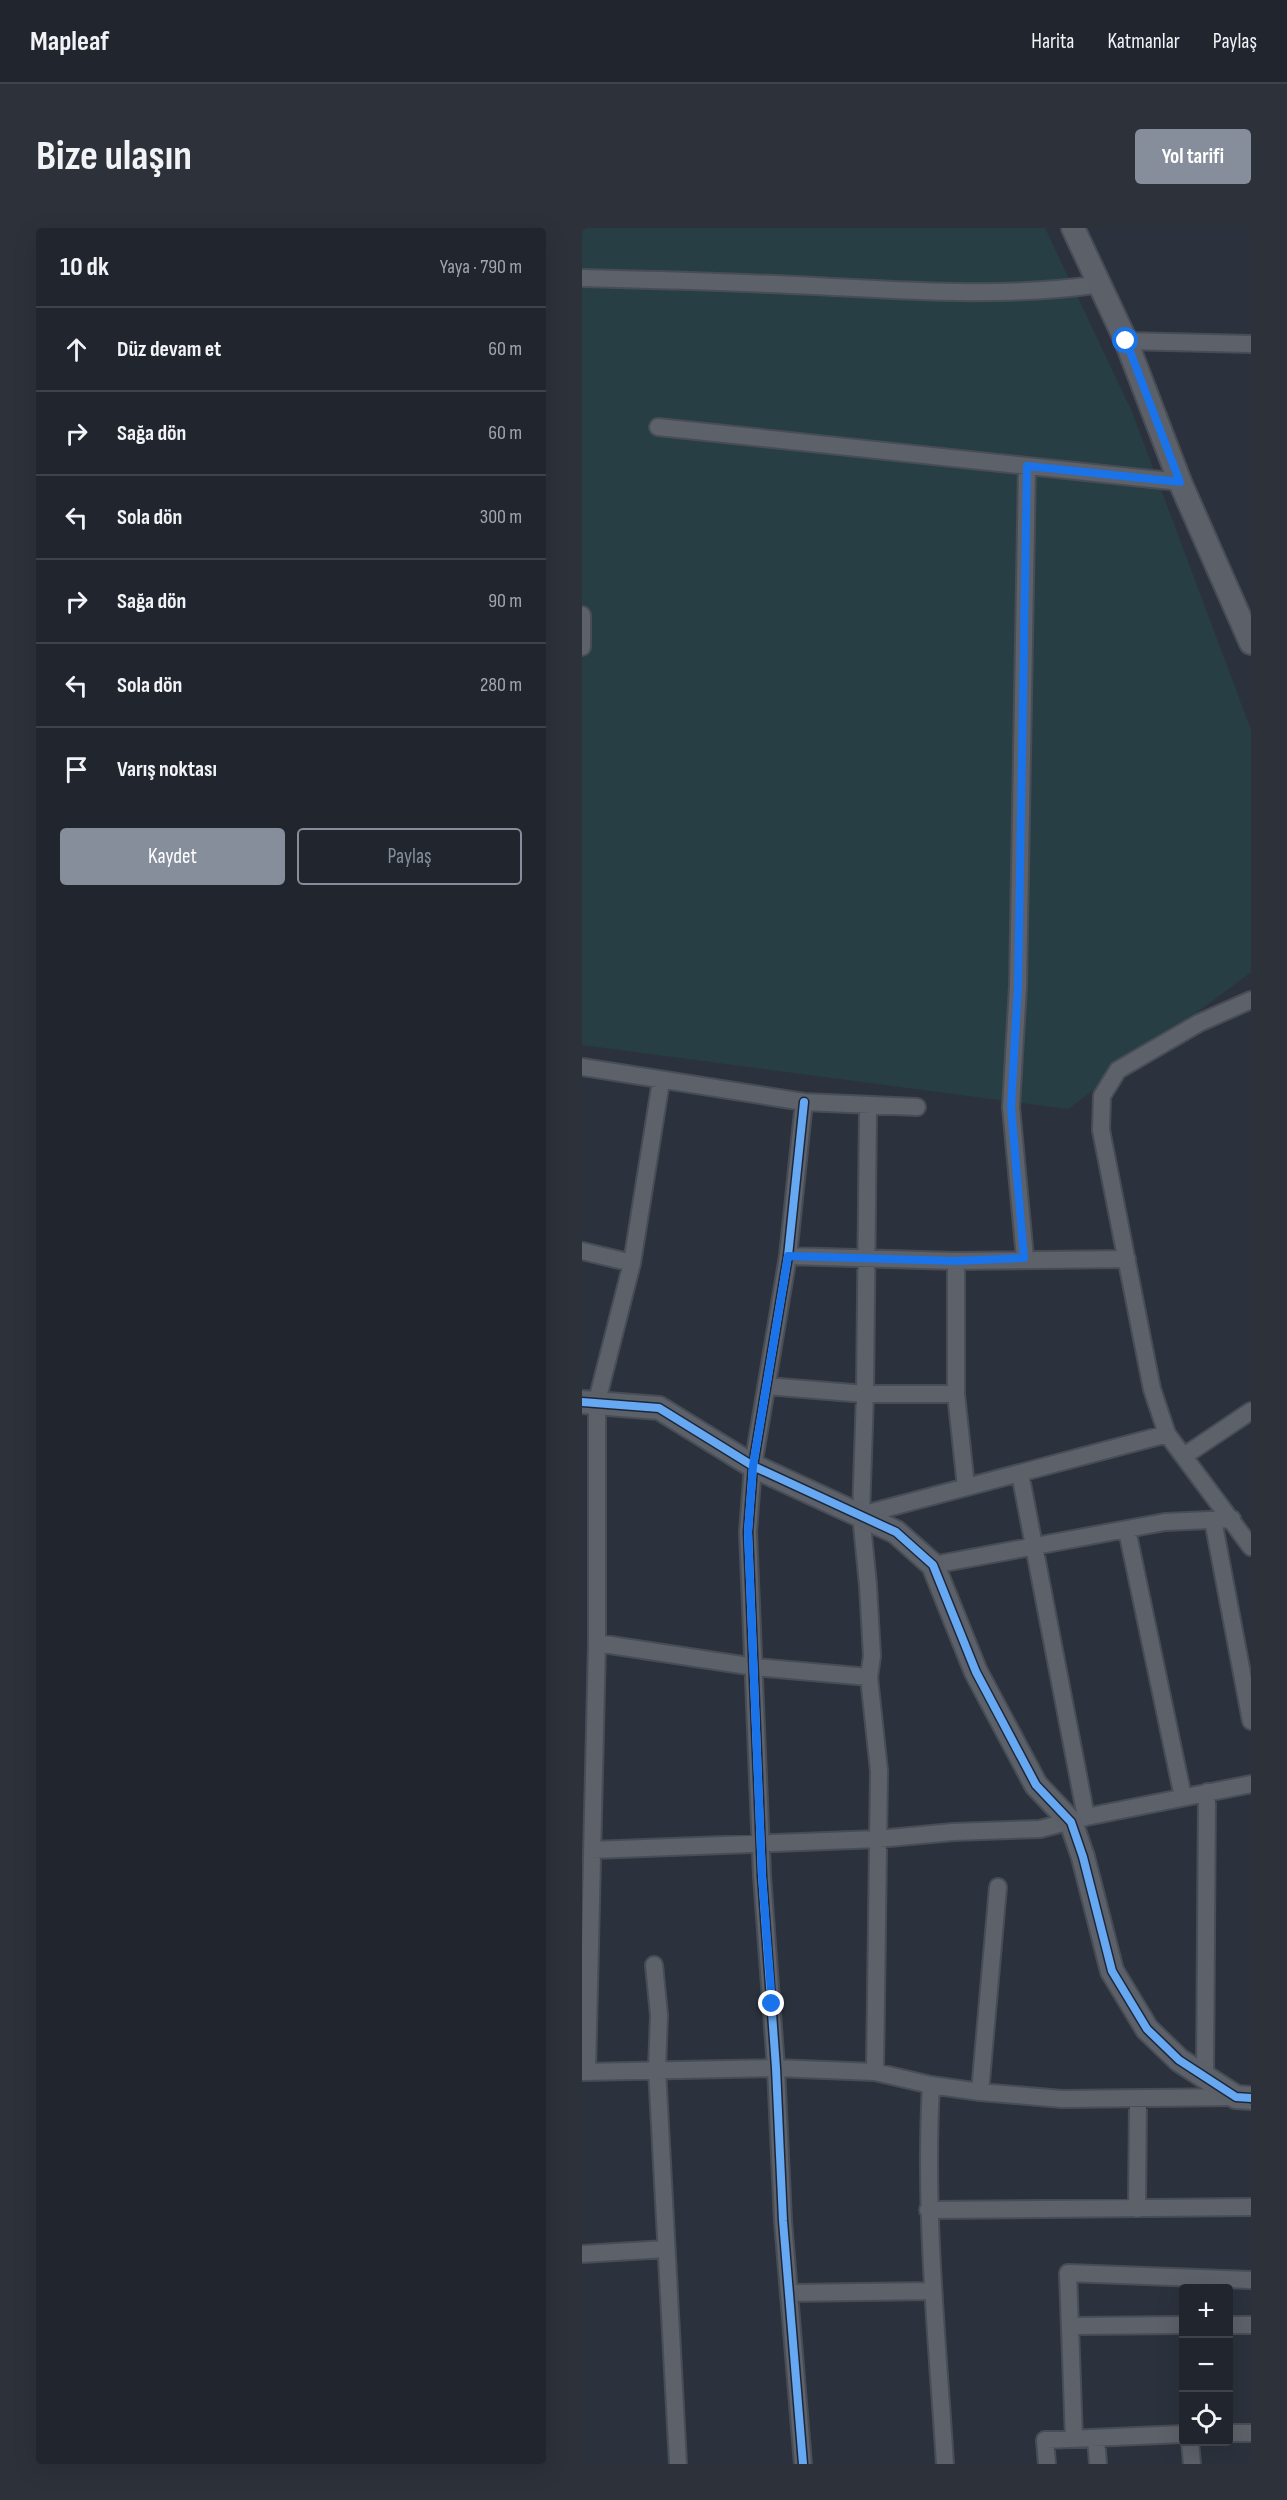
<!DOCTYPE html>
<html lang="tr">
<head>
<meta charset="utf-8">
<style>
  :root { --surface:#21262e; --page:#2d323a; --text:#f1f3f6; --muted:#a2a5aa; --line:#3e434a; --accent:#868d9b }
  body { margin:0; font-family:"Sofia Sans Condensed",sans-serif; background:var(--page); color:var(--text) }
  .controls { position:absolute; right:18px; bottom:18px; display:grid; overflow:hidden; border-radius:6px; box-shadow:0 6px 24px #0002 }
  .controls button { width:54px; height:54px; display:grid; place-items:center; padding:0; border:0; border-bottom:2px solid var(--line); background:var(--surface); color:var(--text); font:30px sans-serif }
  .stop { position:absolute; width:18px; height:18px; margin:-14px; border:4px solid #1a73e8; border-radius:50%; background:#fff }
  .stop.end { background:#1a73e8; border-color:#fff; box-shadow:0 2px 6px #0008 }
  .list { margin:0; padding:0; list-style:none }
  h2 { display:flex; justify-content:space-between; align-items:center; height:78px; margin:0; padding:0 24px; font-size:26px }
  h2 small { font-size:20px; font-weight:400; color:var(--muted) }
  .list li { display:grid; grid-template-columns:39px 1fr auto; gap:18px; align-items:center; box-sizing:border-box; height:84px; padding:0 24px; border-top:2px solid var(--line) }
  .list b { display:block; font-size:22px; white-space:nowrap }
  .list em { font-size:20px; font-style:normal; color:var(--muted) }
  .actions { display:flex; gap:12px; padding:18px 24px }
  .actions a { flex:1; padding:14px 0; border:2px solid var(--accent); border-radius:6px; text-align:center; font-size:21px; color:var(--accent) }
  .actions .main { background:var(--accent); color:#fff }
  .icon { flex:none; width:33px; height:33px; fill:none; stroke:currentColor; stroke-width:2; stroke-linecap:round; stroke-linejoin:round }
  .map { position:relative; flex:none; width:669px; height:2236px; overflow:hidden; border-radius:6px }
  header { display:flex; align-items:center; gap:36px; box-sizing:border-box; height:84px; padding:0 30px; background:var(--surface); border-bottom:2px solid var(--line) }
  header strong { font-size:28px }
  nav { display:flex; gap:33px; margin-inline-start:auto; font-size:21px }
  .intro { display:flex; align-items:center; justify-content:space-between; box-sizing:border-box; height:144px; padding:0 36px }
  h1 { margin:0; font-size:42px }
  .button { padding:15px 27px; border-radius:6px; background:var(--accent); color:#fff; font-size:21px; font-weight:700 }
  main { display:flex; gap:36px; padding:0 36px }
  aside { flex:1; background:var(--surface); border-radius:6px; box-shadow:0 6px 24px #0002 }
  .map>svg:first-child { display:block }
</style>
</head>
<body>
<header>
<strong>Mapleaf</strong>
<nav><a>Harita</a><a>Katmanlar</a><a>Paylaş</a></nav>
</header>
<div class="intro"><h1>Bize ulaşın</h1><a class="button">Yol tarifi</a></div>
<main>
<aside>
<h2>10 dk<small>Yaya · 790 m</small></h2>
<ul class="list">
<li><svg class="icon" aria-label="ahead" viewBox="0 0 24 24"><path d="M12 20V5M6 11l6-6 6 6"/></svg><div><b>Düz devam et</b></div><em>60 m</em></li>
<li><svg class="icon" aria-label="right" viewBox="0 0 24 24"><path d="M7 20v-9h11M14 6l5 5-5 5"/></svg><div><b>Sağa dön</b></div><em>60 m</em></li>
<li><svg class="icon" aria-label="left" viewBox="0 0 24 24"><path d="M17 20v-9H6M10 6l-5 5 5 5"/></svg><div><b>Sola dön</b></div><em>300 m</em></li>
<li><svg class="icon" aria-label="right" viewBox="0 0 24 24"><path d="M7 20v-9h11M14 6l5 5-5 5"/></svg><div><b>Sağa dön</b></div><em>90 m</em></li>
<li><svg class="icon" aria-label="left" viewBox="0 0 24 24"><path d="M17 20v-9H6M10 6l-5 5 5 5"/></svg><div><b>Sola dön</b></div><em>280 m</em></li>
<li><svg class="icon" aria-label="arrive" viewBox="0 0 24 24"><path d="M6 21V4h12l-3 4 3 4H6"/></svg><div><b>Varış noktası</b></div></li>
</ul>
<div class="actions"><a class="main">Kaydet</a><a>Paylaş</a></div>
</aside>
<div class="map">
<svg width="669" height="2236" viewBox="0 0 669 2236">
  <rect width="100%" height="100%" fill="#2c323d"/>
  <path fill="#273e45" d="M0 0H463L550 184 669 502V744L486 881 0 817Z"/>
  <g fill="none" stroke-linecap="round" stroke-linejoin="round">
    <g stroke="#484d55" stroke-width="20">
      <path id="street" d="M0 50C78 52 155 54 233 58 328 63 424 70 519 56
        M544 113 669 116
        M76 199 598 254
        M0 387V419
        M669 772 617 795 536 842 520 868 519 902 570 1161 585 1206 669 1319
        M0 839 222 874 335 879
        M0 1023 50 1035
        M206 1028 374 1033 545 1031
        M443 1030 429 879 436 758 445 238
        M374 1033V1166L384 1259
        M185 1158 283 1166H374
        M602 1228 669 1183
        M438 1245 504 1589
        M279 1287 283 1166 286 879
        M631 1292 669 1493
        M545 1302 601 1569
        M351 1337 583 1294 650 1291
        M15 1415 173 1439 287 1449
        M10 1622 296 1611 371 1604 458 1601 504 1589 669 1556
        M72 1737 77 1787 75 1841 96 2236
        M0 1844 194 1840 293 1844 349 1857 398 1864 480 1871 654 1869
        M5 1844 15 1415V1173L50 1035 79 853
        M293 1844 297 1543 287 1449 290 1428 286 1357 279 1287 585 1206
        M623 1849 625 1564
        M349 1857C342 1984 355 2109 363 2236
        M398 1864 416 1659
        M555 1981 556 1870
        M346 1982 669 1979
        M0 2026 84 2021
        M207 2065 351 2063
        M646 2097H669
        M488 2098 602 2097
        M646 2205H669
        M514 2210 516 2236
        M492 2211 486 2045 669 2052
        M608 2214 610 2236
        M221 2236 201 1993 194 1840 180 1648 166 1304 171 1238 206 1028 222 874
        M465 2236 463 2212 602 2206"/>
    </g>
    <g stroke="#484d55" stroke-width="26">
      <path id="secondary" d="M491 0 544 113 598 254 669 415
        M0 1174 77 1180 171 1238 314 1304 351 1337 394 1444 454 1557 489 1594 501 1629 530 1743 565 1801 597 1832 654 1869 669 1870"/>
    </g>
    <use href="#street" stroke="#5d616a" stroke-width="16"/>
    <use href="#secondary" stroke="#5b6069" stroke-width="22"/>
    <g stroke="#1e2739" stroke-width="11">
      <path id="cycleway" d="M0 1174 77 1180 171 1238 314 1304 351 1337 394 1444 454 1557 489 1594 501 1629 530 1743 565 1801 597 1832 654 1869 669 1870
        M221 2236 201 1993 194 1840 180 1648 166 1304 171 1238 206 1028 222 874"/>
    </g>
    <use href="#cycleway" stroke="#66a8f1" stroke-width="8"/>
  </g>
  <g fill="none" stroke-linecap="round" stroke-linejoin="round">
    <path stroke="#1a73e8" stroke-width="8" d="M190 1776 180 1648 166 1304 171 1238 206 1028 374 1033 442 1030 429 879 436 758 445 238 598 254 544 113"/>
  </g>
</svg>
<div class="controls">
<button>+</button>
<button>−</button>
<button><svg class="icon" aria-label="locate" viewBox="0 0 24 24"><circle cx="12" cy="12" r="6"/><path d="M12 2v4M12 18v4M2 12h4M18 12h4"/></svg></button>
</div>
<div class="stop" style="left:544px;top:113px"></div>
<div class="stop end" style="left:190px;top:1776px"></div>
</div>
</main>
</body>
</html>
